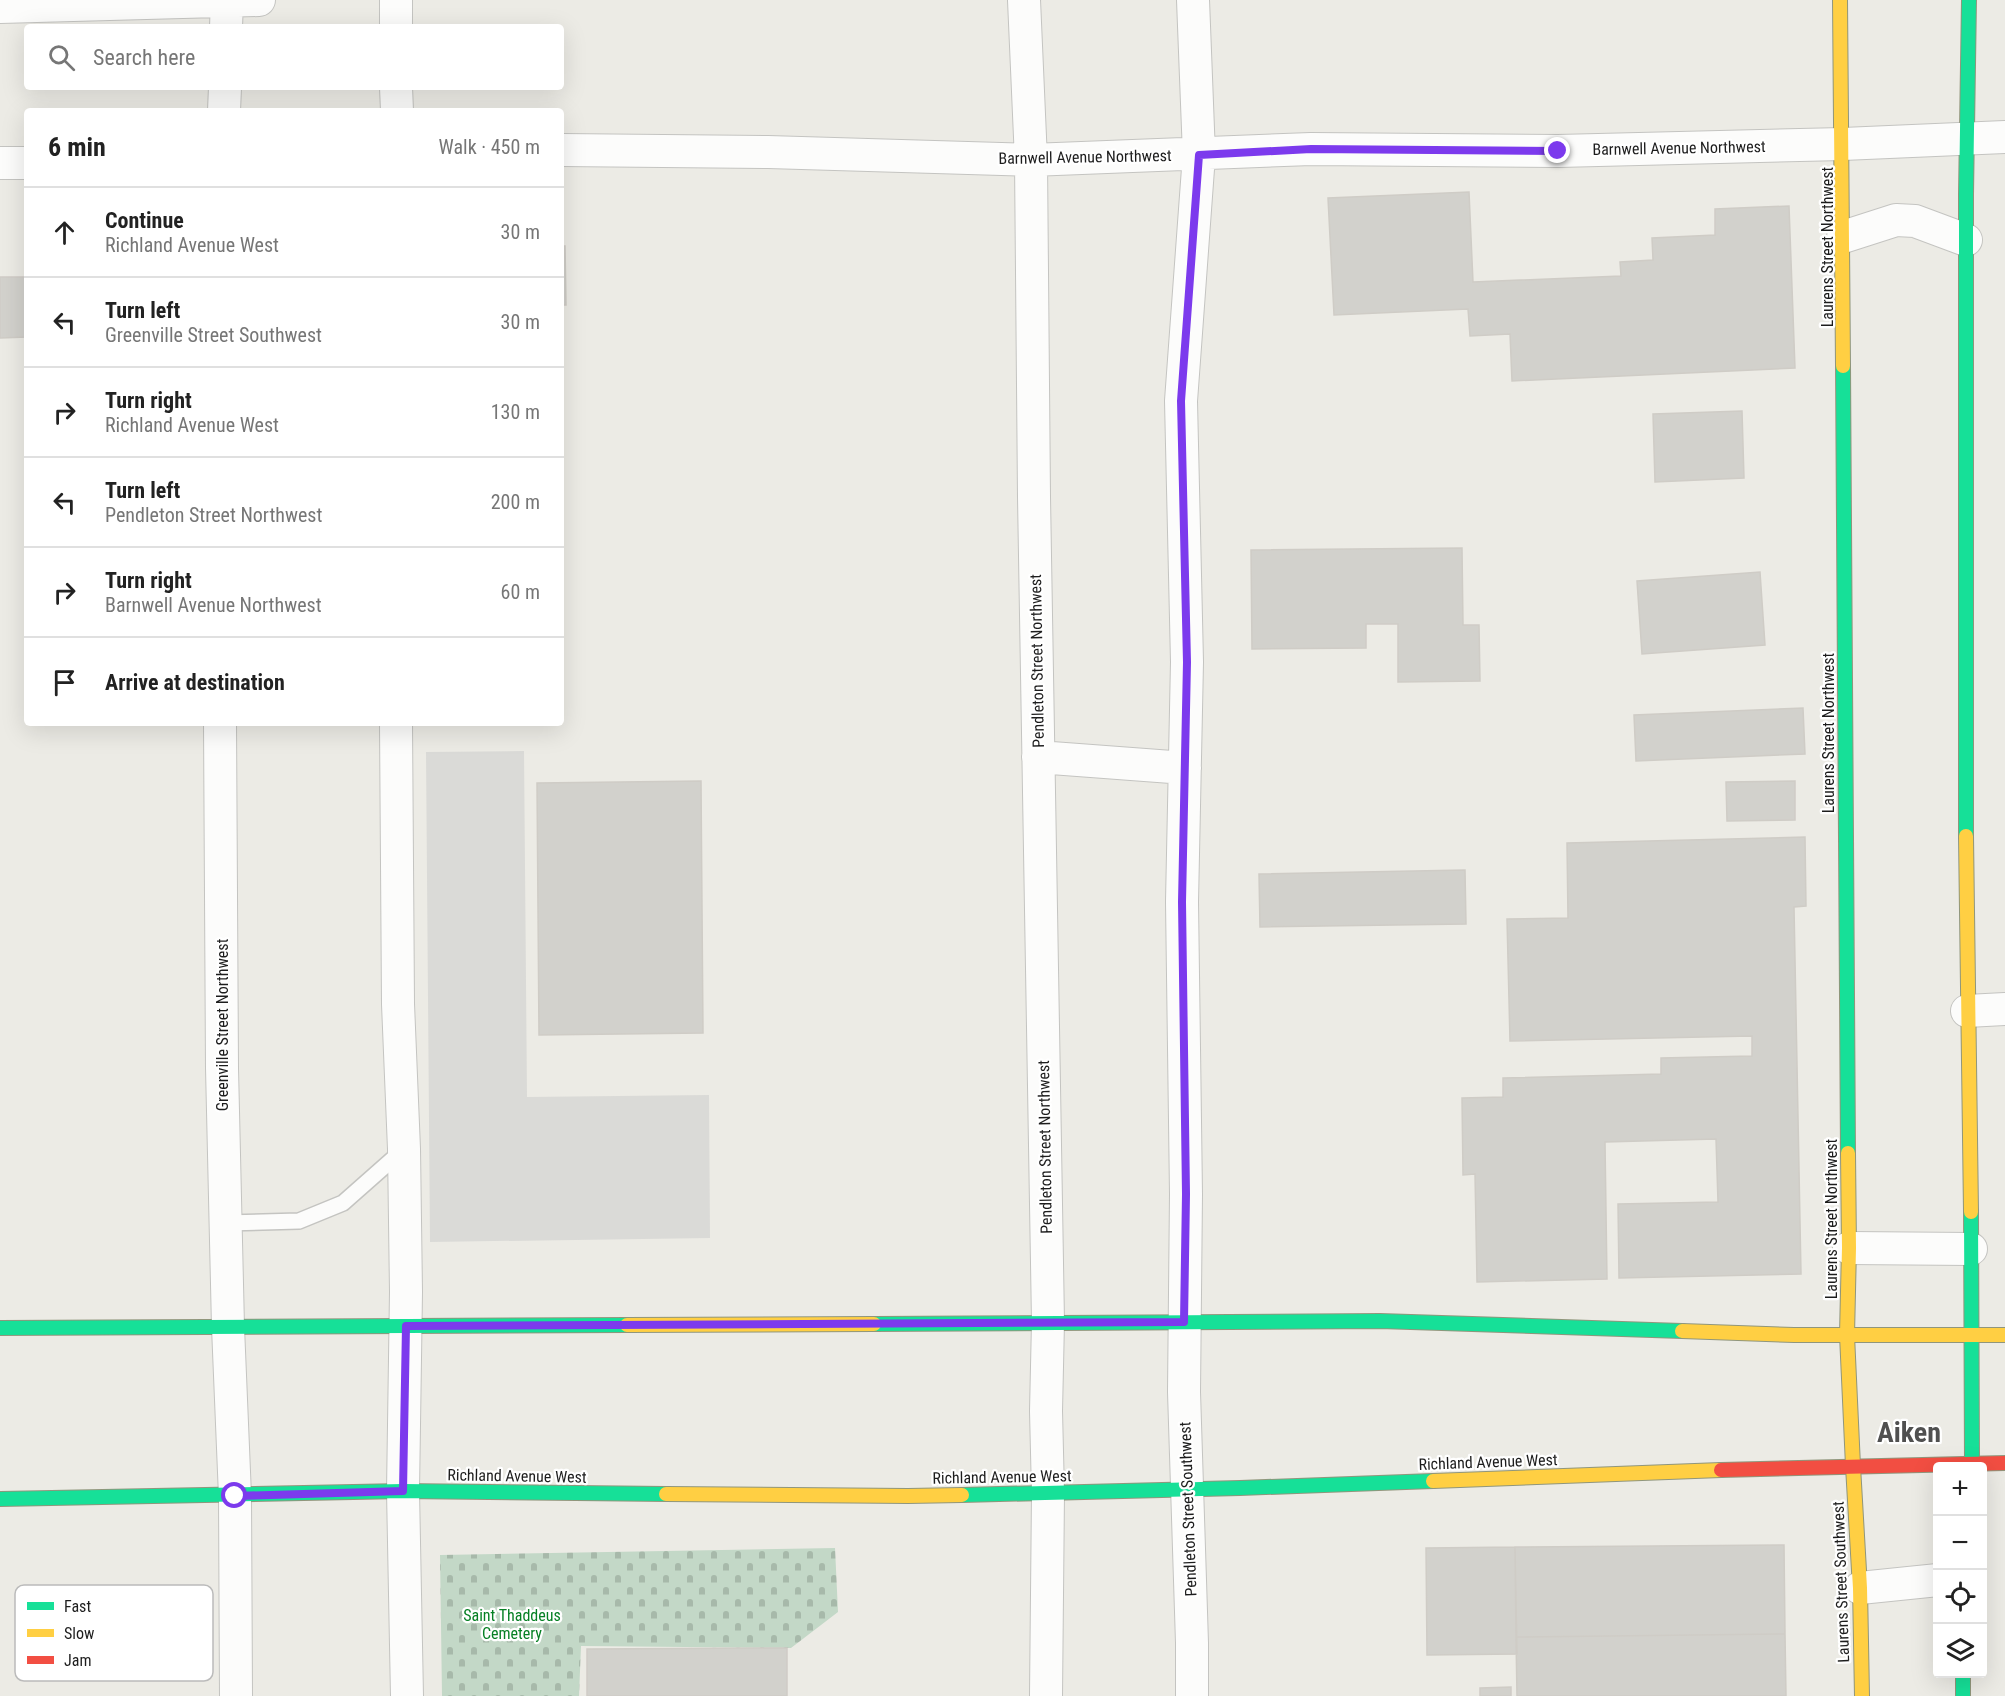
<!DOCTYPE html>
<html lang="en">
<head>
<meta charset="utf-8">
<style>
  :root { --surface:#fff; --page:#f2f2f2; --text:#222; --muted:#767676; --line:#e0e0e0 }
  body { margin:0; font-family:"Roboto Condensed",sans-serif; background:var(--page); color:var(--text) }
  .controls { position:absolute; right:18px; bottom:18px; display:grid; overflow:hidden; border-radius:6px; box-shadow:0 6px 24px #0002 }
  .controls button { width:54px; height:54px; display:grid; place-items:center; padding:0; border:0; border-bottom:2px solid var(--line); background:var(--surface); color:var(--text); font:30px sans-serif }
  .stop { position:absolute; width:18px; height:18px; margin:-14px; border:4px solid #7c3aed; border-radius:50%; background:#fff }
  .stop.end { background:#7c3aed; border-color:#fff; box-shadow:0 2px 6px #0008 }
  .list { margin:0; padding:0; list-style:none }
  h2 { display:flex; justify-content:space-between; align-items:center; height:78px; margin:0; padding:0 24px; font-size:26px }
  h2 small { font-size:20px; font-weight:400; color:var(--muted) }
  .list li { display:grid; grid-template-columns:39px 1fr auto; gap:18px; align-items:center; box-sizing:border-box; height:90px; padding:0 24px; border-top:2px solid var(--line) }
  .list b { display:block; font-size:22px; white-space:nowrap }
  .list p { margin:0; font-size:20px; white-space:nowrap; color:var(--muted) }
  .list em { font-size:20px; font-style:normal; color:var(--muted) }
  .icon { flex:none; width:33px; height:33px; fill:none; stroke:currentColor; stroke-width:2; stroke-linecap:round; stroke-linejoin:round }
  .map { position:relative; flex:none; width:2005px; height:1696px; overflow:hidden }
  .search { position:absolute; background:var(--surface); box-shadow:0 6px 24px #0002; left:24px; top:24px; width:540px; height:66px; display:flex; align-items:center; gap:15px; box-sizing:border-box; padding:0 21px; border-radius:6px; color:var(--muted); font-size:22px }
  .panel { position:absolute; background:var(--surface); box-shadow:0 6px 24px #0002; left:24px; top:108px; width:540px; height:618px; border-radius:6px }
  .map>svg:first-child { display:block }
</style>
</head>
<body>
<div class="map">
<svg width="2005" height="1696" viewBox="0 0 2005 1696">
  <defs>
    <pattern id="cemetery-stones" width="16" height="16" patternUnits="userSpaceOnUse" patternTransform="scale(1.5)"><rect width="16" height="16" fill="#c3d8c7"/><path d="M2 7V4a2 2 0 0 1 4 0v3zM10 15v-3a2 2 0 0 1 4 0v3z" fill="#a7b9aa"/></pattern>
  </defs>
  <rect width="100%" height="100%" fill="#ecebe5"/>
  <path fill="url(#cemetery-stones)" d="M835 1548 838 1612 791 1648 581 1646 579 1696H442L440 1555Z"/>
  <path fill="#dadad7" d="M524 751 527 1097 709 1095 710 1238 430 1242 426 752Z"/>
  <path fill="#d2d1cc" stroke="#cfccc6" stroke-width="1.5" d="M1469 192 1473 282 1621 276 1620 262 1653 260 1652 238 1715 235V209L1789 206 1795 368 1512 381 1510 334 1470 336 1468 309 1334 315 1328 198Z
    M561 246H565L566 305H561Z
    M0 277H27V337L0 338Z
    M1742 411 1744 478 1655 482 1653 414Z
    M1462 548 1463 625H1479L1480 681 1398 682V624H1366V648L1252 649 1251 550Z
    M1760 572 1765 645 1642 654 1637 581Z
    M1803 708 1805 754 1636 761 1634 715Z
    M701 781 703 1033 539 1035 537 783Z
    M1795 781V820L1727 821 1726 782Z
    M1805 837 1806 906 1794 907 1801 1274 1619 1278 1618 1204 1718 1202 1716 1139 1605 1142 1607 1279 1477 1282 1475 1174 1463 1175 1462 1098 1503 1097V1078L1661 1074V1058L1752 1056V1036L1510 1041 1507 919 1568 918 1567 843Z
    M1465 870 1466 924 1260 927 1259 874Z
    M1784 1545 1785 1634 1516 1637 1515 1547Z
    M1515 1547 1517 1654 1427 1655 1426 1548Z
    M1785 1634 1786 1696H1517L1516 1637Z
    M787 1648V1696H587V1649Z
    M1511 1687V1696H1480V1688Z"/>
  <g fill="none" stroke-linecap="round" stroke-linejoin="round">
    <g stroke="#c4c4c1" stroke-width="18">
      <path id="lane" d="M225 1223 299 1221 343 1203 403 1150"/>
    </g>
    <g stroke="#c4c4c1" stroke-width="34">
      <path id="street" d="M396 0V27
        M1024 0 1031 160 1034 497 1048 1322 1046 1411 1048 1493 1046 1696
        M0 7 259 0
        M226 27 227 0
        M396 87 397 111
        M224 111 225 87
        M561 150 768 152 1031 160 1311 149 1558 151 1843 144 2005 137
        M0 163H27
        M1843 237 1896 220 1915 221 1966 240
        M220 723 222 1068 228 1327 235 1496 236 1696
        M396 723 398 1004 404 1149 406 1292 403 1491 407 1696
        M1038 757 1185 768
        M1967 1011 2005 1009
        M1849 1248 1971 1249
        M1860 1588 1938 1580
        M1192 1696V1643L1184 1392 1186 1194 1182 902 1187 662 1181 401 1199 155 1193 0"/>
    </g>
    <g stroke="#90967c" stroke-width="16">
      <path id="fast" d="M1843 366 1848 1153
        M1966 836V194L1969 0
        M1971 1212 1972 1463
        M874 1324 1380 1321 1682 1331
        M0 1328 627 1325
        M962 1495 1240 1488 1433 1481
        M0 1499 403 1491 666 1494
        M1963 1674V1696"/>
    </g>
    <g stroke="#90967c" stroke-width="16">
      <path id="slow" d="M1840 0 1843 366
        M1966 836 1971 1212
        M1848 1153 1849 1248 1847 1335 1853 1466
        M627 1325 874 1324
        M1682 1331 1794 1335H2005
        M1853 1466 1860 1588 1862 1696
        M1433 1481 1721 1470
        M666 1494 908 1496 962 1495"/>
    </g>
    <g stroke="#90967c" stroke-width="16">
      <path id="jam" d="M1721 1470 2005 1463"/>
    </g>
    <use href="#lane" stroke="#fcfcfb" stroke-width="15"/>
    <use href="#street" stroke="#fcfcfb" stroke-width="32"/>
    <use href="#fast" stroke="#16e098" stroke-width="14"/>
    <use href="#slow" stroke="#ffcf43" stroke-width="14"/>
    <use href="#jam" stroke="#f24e42" stroke-width="14"/>
  </g>
  <g fill="none" stroke-linecap="round" stroke-linejoin="round">
    <path stroke="#7c3aed" stroke-width="8" d="M235 1496 403 1491 406 1326 1184 1322 1186 1194 1182 902 1187 662 1181 401 1199 155 1311 149 1558 151"/>
  </g>
  <g text-anchor="middle" dominant-baseline="central" stroke-width="4.5" stroke-linejoin="round" paint-order="stroke">
    <g font-size="16" fill="#1d1d1d" stroke="#fff">
      <text transform="translate(1679 148) rotate(-1)">Barnwell Avenue Northwest</text>
      <text transform="translate(1085 157) rotate(-1)">Barnwell Avenue Northwest</text>
      <text transform="translate(1827 247) rotate(-90)">Laurens Street Northwest</text>
      <text transform="translate(1037 661) rotate(-91)">Pendleton Street Northwest</text>
      <text transform="translate(1828 733) rotate(-90)">Laurens Street Northwest</text>
      <text transform="translate(222 1025) rotate(-90)">Greenville Street Northwest</text>
      <text transform="translate(1045 1147) rotate(-91)">Pendleton Street Northwest</text>
      <text transform="translate(1831 1219) rotate(-90)">Laurens Street Northwest</text>
      <text transform="translate(1488 1462) rotate(-2)">Richland Avenue West</text>
      <text transform="translate(517 1476) rotate(1)">Richland Avenue West</text>
      <text transform="translate(1002 1477) rotate(-1)">Richland Avenue West</text>
      <text transform="translate(1188 1509) rotate(-92)">Pendleton Street Southwest</text>
      <text transform="translate(1841 1582) rotate(-92)">Laurens Street Southwest</text>
    </g>
    <g font-size="16" fill="#068024" stroke="#fff">
      <text x="512" y="1615">Saint Thaddeus<tspan x="512" dy="18">Cemetery</tspan></text>
    </g>
    <g font-size="28" font-weight="bold" fill="#505050" stroke="#fff">
      <text x="1909" y="1432">Aiken</text>
    </g>
  </g>
  <rect x="15" y="1585" width="198" height="96" rx="9" fill="#fff" stroke="#bbb" stroke-width="1.5"/>
  <rect x="27" y="1602" width="27" height="8" fill="#16e098"/>
  <rect x="27" y="1629" width="27" height="8" fill="#ffcf43"/>
  <rect x="27" y="1656" width="27" height="8" fill="#f24e42"/>
  <g font-size="16" fill="#1d1d1d">
    <text x="64" y="1612">Fast</text>
    <text x="64" y="1639">Slow</text>
    <text x="64" y="1666">Jam</text>
  </g>
</svg>
<div class="controls">
<button>+</button>
<button>−</button>
<button><svg class="icon" aria-label="locate" viewBox="0 0 24 24"><circle cx="12" cy="12" r="6"/><path d="M12 2v4M12 18v4M2 12h4M18 12h4"/></svg></button>
<button><svg class="icon" aria-label="layers" viewBox="0 0 24 24"><path d="M12 4l9 5-9 5-9-5zM3 14l9 5 9-5"/></svg></button>
</div>
<div class="stop" style="left:235px;top:1496px"></div>
<div class="stop end" style="left:1558px;top:151px"></div>
<div class="search"><svg class="icon" aria-label="search" viewBox="0 0 24 24"><circle cx="10" cy="10" r="6"/><path d="M15 15l6 6"/></svg>Search here</div>
<section class="panel">
<h2>6 min<small>Walk · 450 m</small></h2>
<ul class="list">
<li><svg class="icon" aria-label="ahead" viewBox="0 0 24 24"><path d="M12 20V5M6 11l6-6 6 6"/></svg><div><b>Continue</b><p>Richland Avenue West</p></div><em>30 m</em></li>
<li><svg class="icon" aria-label="left" viewBox="0 0 24 24"><path d="M17 20v-9H6M10 6l-5 5 5 5"/></svg><div><b>Turn left</b><p>Greenville Street Southwest</p></div><em>30 m</em></li>
<li><svg class="icon" aria-label="right" viewBox="0 0 24 24"><path d="M7 20v-9h11M14 6l5 5-5 5"/></svg><div><b>Turn right</b><p>Richland Avenue West</p></div><em>130 m</em></li>
<li><svg class="icon" aria-label="left" viewBox="0 0 24 24"><path d="M17 20v-9H6M10 6l-5 5 5 5"/></svg><div><b>Turn left</b><p>Pendleton Street Northwest</p></div><em>200 m</em></li>
<li><svg class="icon" aria-label="right" viewBox="0 0 24 24"><path d="M7 20v-9h11M14 6l5 5-5 5"/></svg><div><b>Turn right</b><p>Barnwell Avenue Northwest</p></div><em>60 m</em></li>
<li><svg class="icon" aria-label="arrive" viewBox="0 0 24 24"><path d="M6 21V4h12l-3 4 3 4H6"/></svg><div><b>Arrive at destination</b></div></li>
</ul>
</section>
</div>
</body>
</html>
